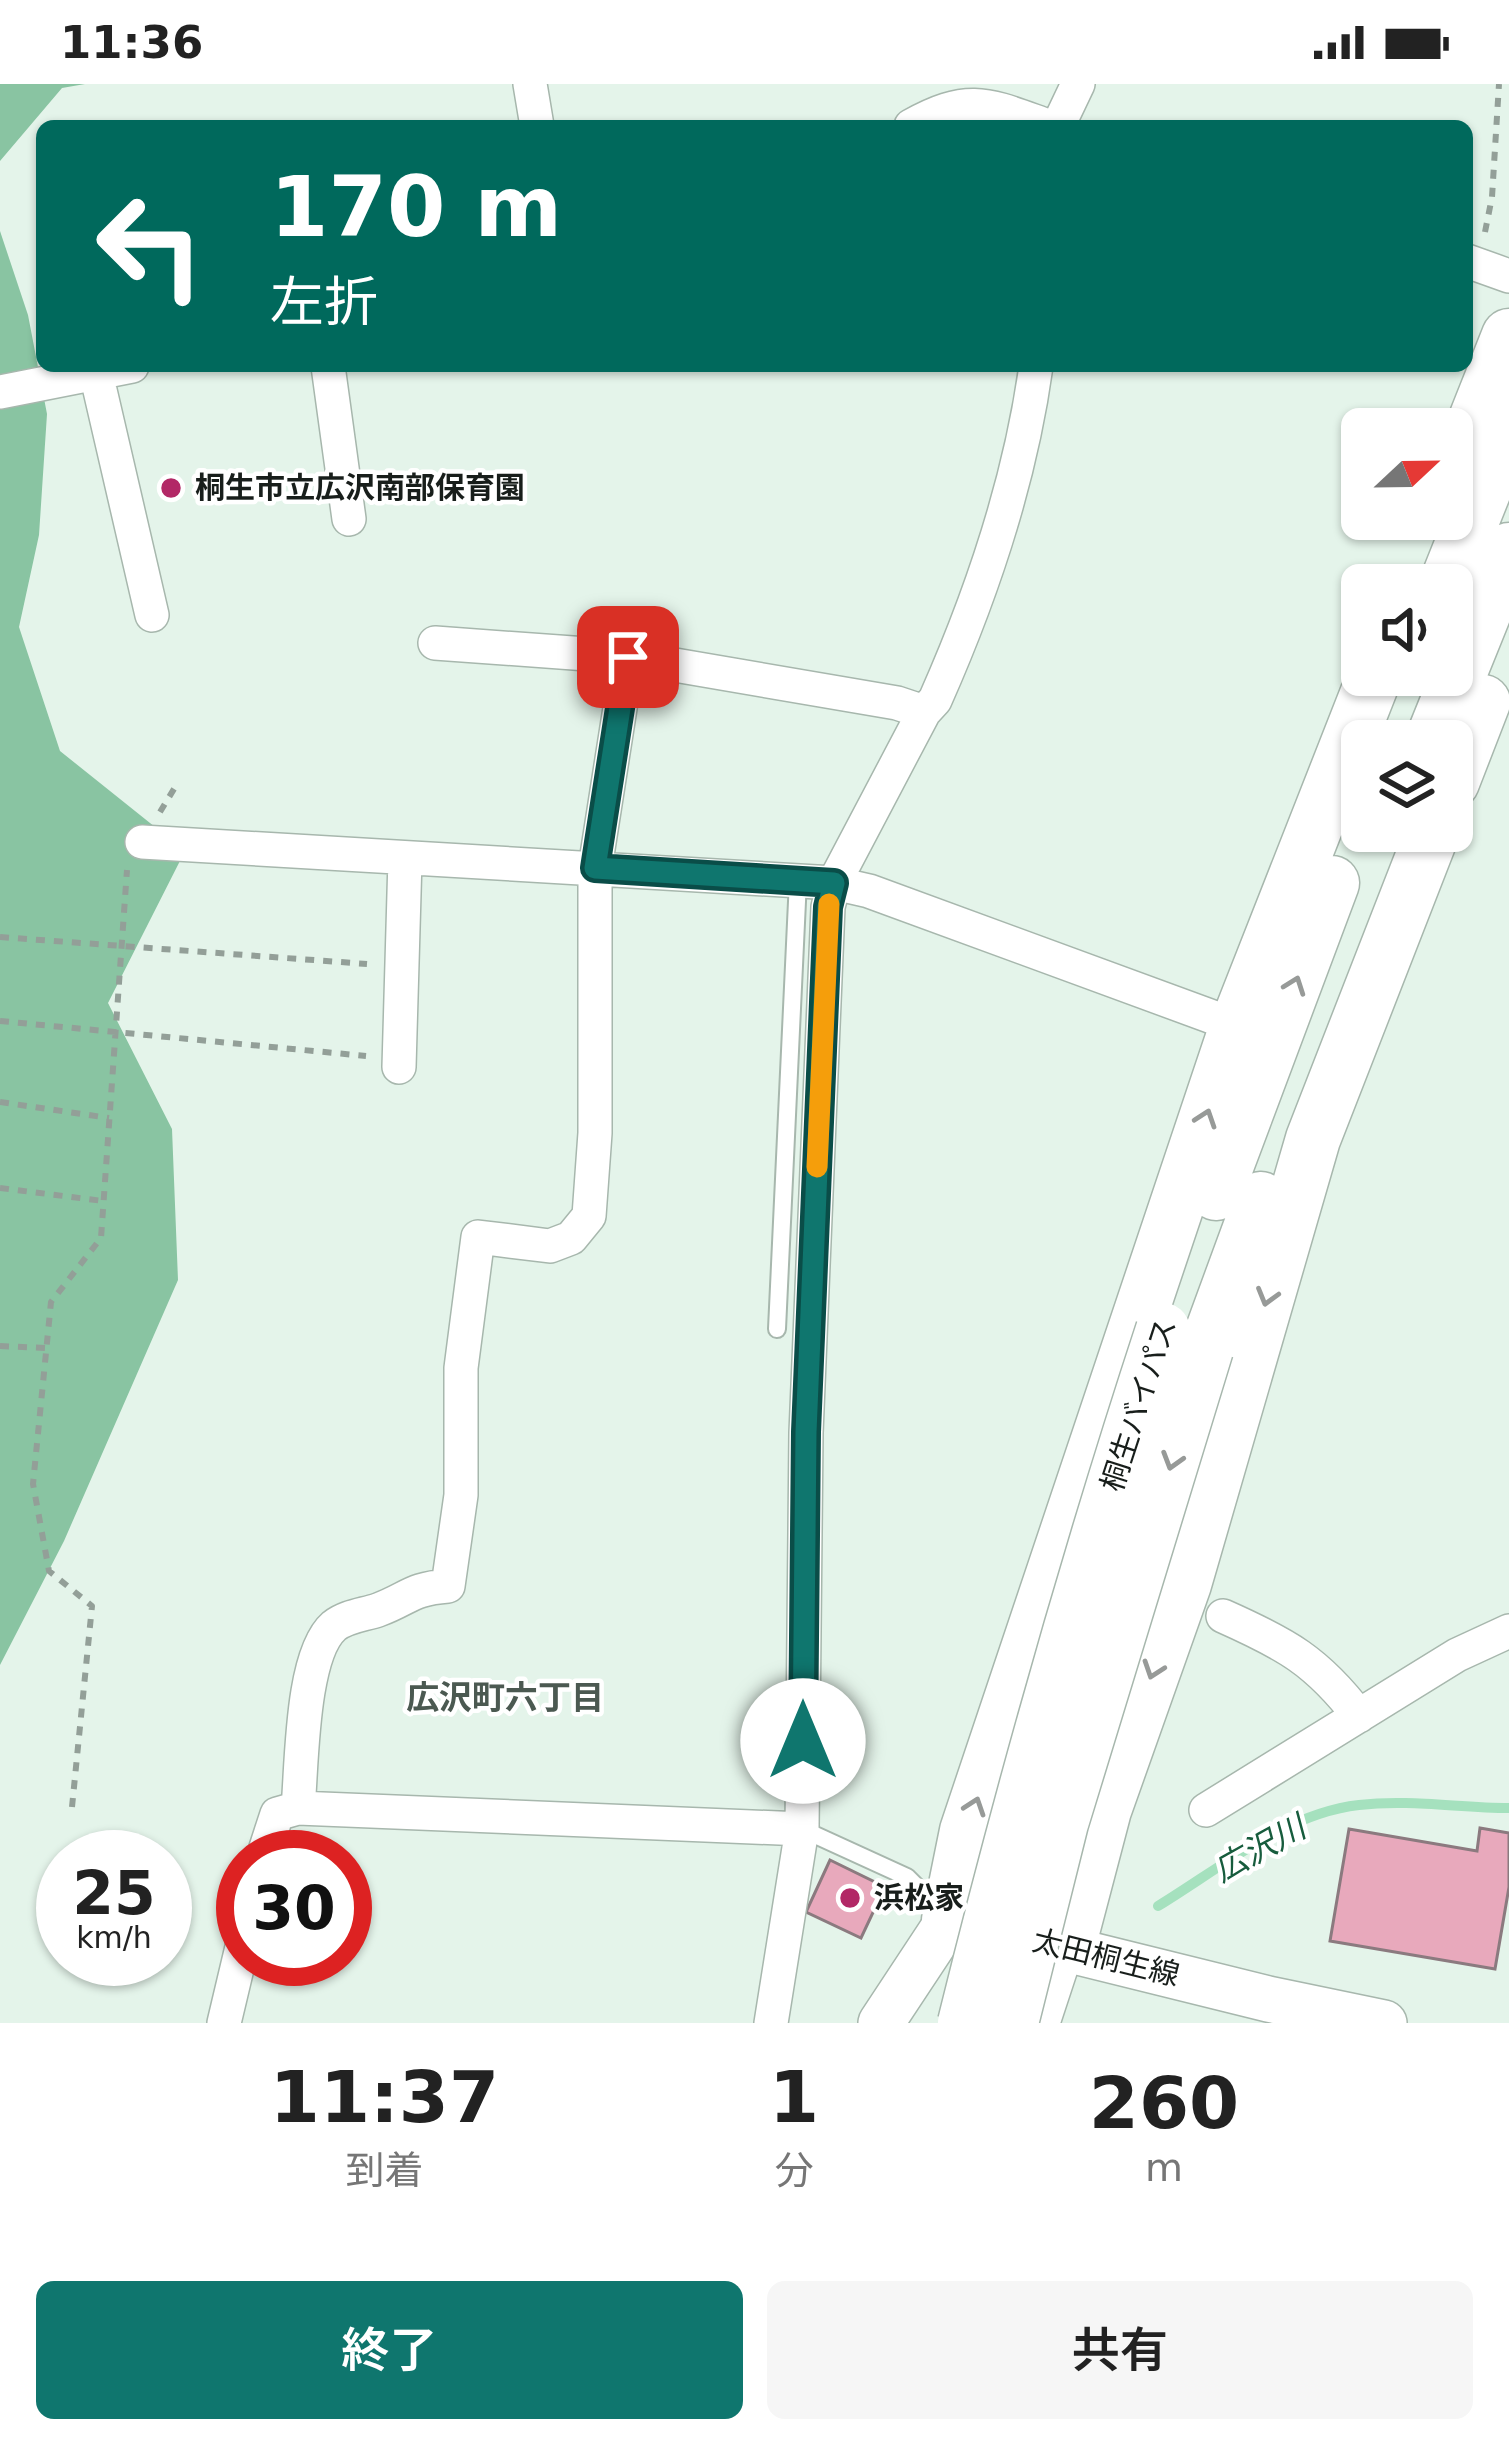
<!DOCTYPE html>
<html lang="ja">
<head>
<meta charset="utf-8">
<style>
	:root { --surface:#fff; --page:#f6f6f6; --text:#222; --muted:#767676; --accent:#0f766e }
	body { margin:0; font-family:"DejaVu Sans","Noto Sans JP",sans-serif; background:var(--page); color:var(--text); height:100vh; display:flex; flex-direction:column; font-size:45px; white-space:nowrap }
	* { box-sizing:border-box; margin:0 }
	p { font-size:39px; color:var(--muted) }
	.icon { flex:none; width:66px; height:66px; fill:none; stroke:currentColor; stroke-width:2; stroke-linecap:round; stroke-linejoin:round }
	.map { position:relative; height:1939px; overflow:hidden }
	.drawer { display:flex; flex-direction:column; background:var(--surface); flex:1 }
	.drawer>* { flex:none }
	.guide { position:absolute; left:36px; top:36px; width:1437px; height:252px; border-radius:18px; box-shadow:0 3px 9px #0004; background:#00695c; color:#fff; overflow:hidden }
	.needle { width:78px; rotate:68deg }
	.buttons { position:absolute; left:1341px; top:324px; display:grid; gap:24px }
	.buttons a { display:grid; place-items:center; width:132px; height:132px; border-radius:18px; background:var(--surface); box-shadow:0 3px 9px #0004; font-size:60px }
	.speed { position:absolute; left:36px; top:1746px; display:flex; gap:24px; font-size:60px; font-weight:700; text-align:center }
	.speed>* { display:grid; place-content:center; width:156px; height:156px; border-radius:50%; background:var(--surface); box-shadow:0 3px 9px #0004; line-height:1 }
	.speed small { font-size:30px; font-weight:400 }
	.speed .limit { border:18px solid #d22; background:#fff; color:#111 }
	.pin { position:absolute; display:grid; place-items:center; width:102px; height:102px; color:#fff; margin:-51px; border-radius:24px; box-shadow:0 6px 18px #0006 }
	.me { position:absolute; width:132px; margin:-66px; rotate:0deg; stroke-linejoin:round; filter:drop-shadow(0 0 9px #0008) }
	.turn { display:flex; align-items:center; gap:42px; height:252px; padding:0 36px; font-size:54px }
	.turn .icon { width:156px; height:156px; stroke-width:2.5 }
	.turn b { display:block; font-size:84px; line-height:102px }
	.eta { display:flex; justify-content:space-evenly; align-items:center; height:204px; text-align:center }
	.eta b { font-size:72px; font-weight:600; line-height:84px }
	.button { display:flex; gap:24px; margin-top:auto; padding:24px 36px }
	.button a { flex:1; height:138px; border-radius:18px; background:var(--accent); color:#fff; font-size:48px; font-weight:600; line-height:138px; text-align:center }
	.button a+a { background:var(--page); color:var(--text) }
	.status { display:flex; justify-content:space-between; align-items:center; height:84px; padding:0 60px; background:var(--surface); direction:ltr }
	.status svg { height:33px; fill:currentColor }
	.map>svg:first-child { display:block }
</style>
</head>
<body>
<div class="status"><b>11:36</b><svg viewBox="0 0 49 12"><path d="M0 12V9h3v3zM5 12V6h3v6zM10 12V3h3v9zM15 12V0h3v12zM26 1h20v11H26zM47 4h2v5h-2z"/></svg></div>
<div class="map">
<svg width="1509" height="1939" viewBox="0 0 1509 1939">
	<rect width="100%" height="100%" fill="#e4f4ea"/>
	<!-- forest -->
	<path fill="#89c4a2" d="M0,0H85L62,4L0,77Z
		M0,147L28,231L47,330L39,451L19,543L60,667L185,767L108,919L172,1045L178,1196L64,1457L0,1581Z"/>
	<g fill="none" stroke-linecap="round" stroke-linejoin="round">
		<!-- stream -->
		<path stroke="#a5e1be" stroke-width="10" d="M1158,1822C1219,1785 1286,1729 1359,1721C1409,1715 1459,1724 1509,1724"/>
	</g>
	<!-- building -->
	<path fill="#e8a9bc" stroke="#8b7a7f" stroke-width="3" d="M1480,1744L1509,1749V1803L1495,1885L1330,1857L1349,1745L1477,1767Z
		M830,1776L885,1803L861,1854L806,1828Z"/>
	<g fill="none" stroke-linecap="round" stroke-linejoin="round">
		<defs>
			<path id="service" d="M777,1245L798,796
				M802,1745L907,1793L941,1827"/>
			<path id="minor" d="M530,0L537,42
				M911,42C970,9 989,21 1048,42
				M1058,42L1078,0
				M1467,177L1509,192
				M328,282L349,435
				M96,289L152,531
				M0,308L132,282
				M435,559L628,573L897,619L924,628
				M142,758L834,799L869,807L1237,942
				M399,983L405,775
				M1223,1532C1286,1560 1317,1577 1359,1632
				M298,1724C302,1681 301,1571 334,1542C347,1532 363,1531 378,1526C410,1514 410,1505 448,1502L461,1411V1284L478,1153L550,1162L571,1154L589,1132L595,1049V784L628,573
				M1206,1726L1457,1571L1509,1547
				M263,1773L277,1730L298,1724L802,1745
				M224,1939L243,1859
				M771,1939L802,1745L806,1349L828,823L834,799L924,628L935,616C982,510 1020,398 1036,282
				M1043,1939L1068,1863"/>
			<path id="secondary" d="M881,1939L949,1836L1268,1915L1384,1939"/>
			<path id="trunk" d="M1457,383L1509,252
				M1446,501L1509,343
				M1432,657L1509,466
				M1452,698L1483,618
				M1216,1109L1332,799
				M1206,1265L1261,1115
				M949,1836L967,1747L1237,942L1375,591
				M1068,1863L1104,1726L1184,1500L1313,1055L1433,747"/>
		</defs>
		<!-- service casing -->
		<use href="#service" stroke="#a7b7ad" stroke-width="20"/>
		<!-- minor casing -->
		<use href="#minor" stroke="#a7b7ad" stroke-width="36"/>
		<!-- secondary casing -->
		<use href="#secondary" stroke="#a7b7ad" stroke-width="48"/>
		<!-- trunk casing -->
		<use href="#trunk" stroke="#a7b7ad" stroke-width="57"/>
		<!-- path -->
		<path stroke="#939f98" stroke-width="6" stroke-dasharray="9 9" stroke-linecap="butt" d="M1485,148L1492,113L1499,0
			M160,728L177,700
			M0,853L367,880
			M0,937L366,972
			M0,1018L109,1034
			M0,1104L103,1117
			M0,1262L47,1264
			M72,1723L92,1522L49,1487L33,1400L51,1218L101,1154L127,786"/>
		<!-- service -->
		<use href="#service" stroke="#fff" stroke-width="16"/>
		<!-- minor -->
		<use href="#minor" stroke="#fff" stroke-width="33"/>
		<!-- secondary -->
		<use href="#secondary" stroke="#fff" stroke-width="45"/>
		<!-- trunk -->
		<use href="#trunk" stroke="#fff" stroke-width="54"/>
		<defs>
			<path id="trunk-bridge" d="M965,1939C1023,1705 1088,1475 1163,1246
				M1011,1939L1061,1739L1206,1265"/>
		</defs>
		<!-- trunk-bridge casing -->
		<use href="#trunk-bridge" stroke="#a7b7ad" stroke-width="57" stroke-linecap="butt"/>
		<!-- trunk-bridge -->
		<use href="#trunk-bridge" stroke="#fff" stroke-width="54"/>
	</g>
	<!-- one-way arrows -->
	<defs><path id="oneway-chevron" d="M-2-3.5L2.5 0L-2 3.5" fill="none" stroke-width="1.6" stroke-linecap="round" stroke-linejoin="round" transform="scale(3)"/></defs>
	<g stroke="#979a98">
		<use href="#oneway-chevron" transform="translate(1295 901) rotate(-70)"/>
		<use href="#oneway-chevron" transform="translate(1206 1034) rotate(-71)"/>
		<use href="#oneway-chevron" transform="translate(1267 1213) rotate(106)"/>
		<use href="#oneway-chevron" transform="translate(1172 1377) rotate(107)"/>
		<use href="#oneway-chevron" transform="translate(1153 1586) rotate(109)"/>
		<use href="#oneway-chevron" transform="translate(975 1722) rotate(-71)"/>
	</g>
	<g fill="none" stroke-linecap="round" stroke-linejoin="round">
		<defs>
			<path id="route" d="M628,573L595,784L834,799L828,823L806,1348L803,1657"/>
		</defs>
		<!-- route casing -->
		<use href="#route" stroke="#0a4d48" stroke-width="30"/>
		<!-- route -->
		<use href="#route" stroke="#0f766e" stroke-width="21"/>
		<!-- slow -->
		<path stroke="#f59e0b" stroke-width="21" d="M817,1083L829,820"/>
	</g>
	<!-- markers -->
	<g fill="#b22866" stroke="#fff" stroke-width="4.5">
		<circle cx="171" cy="404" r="12"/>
		<circle cx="850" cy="1814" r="12"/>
	</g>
	<g text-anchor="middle" stroke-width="9" stroke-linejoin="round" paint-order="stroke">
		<!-- poi labels -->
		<g font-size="30" font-weight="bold" fill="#181e1b" stroke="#fff" text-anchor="start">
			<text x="195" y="414">桐生市立広沢南部保育園</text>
			<text x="874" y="1824">浜松家</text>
		</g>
		<!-- street labels -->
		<g font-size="30" fill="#181e1b" stroke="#fff">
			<text transform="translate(1139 1321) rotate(-72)" y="10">桐生バイパス</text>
			<text transform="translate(1106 1874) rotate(14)" y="10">太田桐生線</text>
		</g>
		<!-- neighbourhood labels -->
		<g font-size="33" font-weight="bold" fill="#4b5951" stroke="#fff">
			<text x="505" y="1625">広沢町六丁目</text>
		</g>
		<!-- water labels -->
		<g font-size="33" font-style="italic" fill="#175c3d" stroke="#fff">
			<text transform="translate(1259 1764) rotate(-29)" y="12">広沢川</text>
		</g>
	</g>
</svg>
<div class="buttons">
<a><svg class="needle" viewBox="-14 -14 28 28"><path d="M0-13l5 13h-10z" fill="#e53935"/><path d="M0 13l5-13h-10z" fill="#767676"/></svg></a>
<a><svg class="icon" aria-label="sound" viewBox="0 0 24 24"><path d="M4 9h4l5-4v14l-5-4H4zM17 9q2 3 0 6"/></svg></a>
<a><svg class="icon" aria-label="layers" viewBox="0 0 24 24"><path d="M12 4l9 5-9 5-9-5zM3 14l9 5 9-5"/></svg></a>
</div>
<div class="speed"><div>25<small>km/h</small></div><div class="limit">30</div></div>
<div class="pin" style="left:628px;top:573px;background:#d93025"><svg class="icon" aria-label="arrive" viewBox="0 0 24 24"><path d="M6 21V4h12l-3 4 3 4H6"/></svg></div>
<svg class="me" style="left:803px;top:1657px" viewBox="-20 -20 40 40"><circle r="19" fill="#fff"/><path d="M0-13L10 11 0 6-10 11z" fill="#0f766e"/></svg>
<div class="guide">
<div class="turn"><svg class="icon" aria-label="left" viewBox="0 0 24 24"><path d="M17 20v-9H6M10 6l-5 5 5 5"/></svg><div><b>170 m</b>左折</div></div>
</div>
</div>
<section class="drawer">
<div class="eta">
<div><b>11:37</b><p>到着</p></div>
<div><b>1</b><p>分</p></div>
<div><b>260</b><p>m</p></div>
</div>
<div class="button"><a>終了</a><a>共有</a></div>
</section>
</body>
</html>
